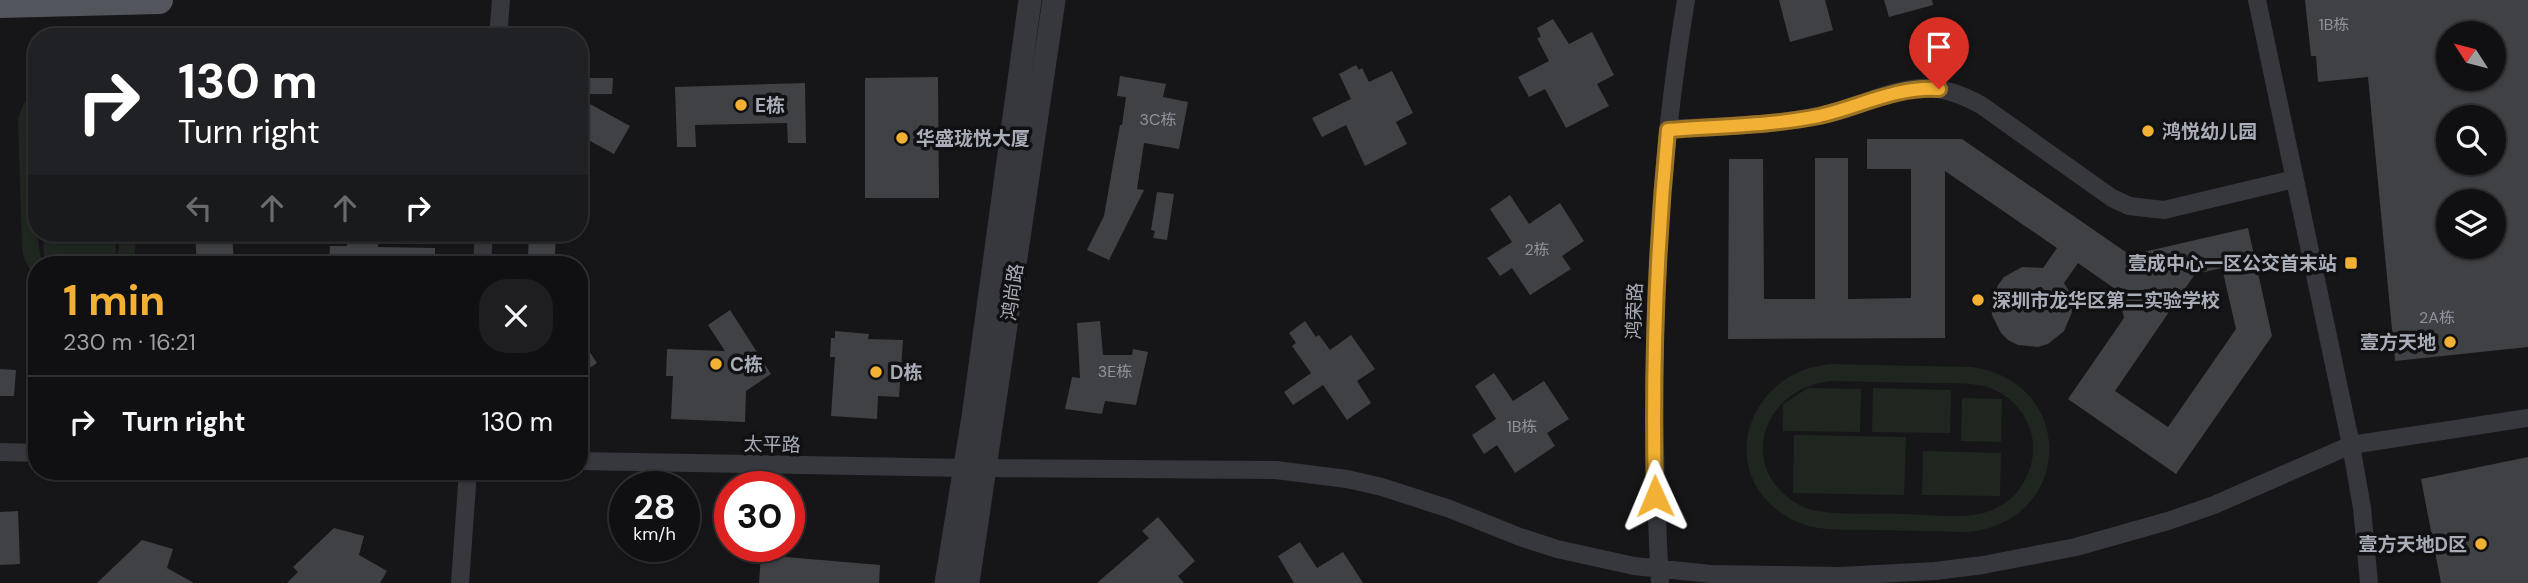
<!DOCTYPE html>
<html lang="en">
<head>
<meta charset="utf-8">
<style>
	:root { --surface:#101012; --page:#1e1e20; --text:#f1f3f6; --muted:#9c9d9f; --line:#303032; --accent:#f2b134 }
	body { margin:0; font-family:"DM Sans","Noto Sans SC",sans-serif; background:var(--page); color:var(--text); height:100vh; display:flex; flex-direction:column; font-size:26px; white-space:nowrap }
	* { box-sizing:border-box; margin:0 }
	p { font-size:23px; color:var(--muted) }
	.icon { flex:none; width:38px; height:38px; fill:none; stroke:currentColor; stroke-width:2; stroke-linecap:round; stroke-linejoin:round }
	.map { position:relative; flex:1; overflow:hidden }
	.side { position:absolute; left:28px; top:256px; width:560px; height:224px; display:flex; flex-direction:column; background:var(--surface); border-radius:28px; box-shadow:0 2px 5px #0004,0 0 0 2px var(--line) }
	.side>* { flex:none }
	.guide { position:absolute; left:28px; top:28px; width:560px; height:214px; border-radius:28px; box-shadow:0 2px 5px #0004,0 0 0 2px var(--line); background:#202124; color:#fff; overflow:hidden }
	.needle { width:46px; rotate:306deg }
	.fabs { position:absolute; left:2436px; top:21px; display:grid; gap:14px }
	.fabs a { display:grid; place-items:center; width:70px; height:70px; border-radius:50%; background:var(--surface); box-shadow:0 2px 5px #0004,0 0 0 2px var(--line); font-size:35px }
	.speed { position:absolute; left:609px; top:471px; display:flex; gap:14px; font-size:35px; font-weight:700; text-align:center }
	.speed>* { display:grid; place-content:center; width:91px; height:91px; border-radius:50%; background:var(--surface); box-shadow:0 2px 5px #0004,0 0 0 2px var(--line); line-height:1 }
	.speed small { font-size:18px; font-weight:400 }
	.speed .limit { border:10px solid #d22; background:#fff; color:#111 }
	.pin { position:absolute; display:grid; place-items:center; width:60px; height:60px; color:#fff; margin:-72px -30px; border-radius:50% 50% 50% 0; rotate:-45deg; box-shadow:0 0 7px #0007 }
	.pin .icon { rotate:45deg }
	.me { position:absolute; width:77px; margin:-38px; rotate:359deg; stroke-linejoin:round; filter:drop-shadow(0 0 5px #0008) }
	.turn { display:flex; align-items:center; gap:24px; height:147px; padding:0 35px; font-size:32px }
	.turn .icon { width:91px; height:91px; stroke-width:2.5 }
	.turn b { display:block; font-size:49px; line-height:60px }
	.lanes { display:flex; align-items:center; height:66px; padding:0 35px; background:#0003; justify-content:center; gap:35px; direction:ltr }
	.lanes .off { opacity:.35 }
	.round { display:grid; place-items:center; flex:none; width:74px; height:74px; border-radius:28px; background:var(--page) }
	.overview { display:flex; align-items:center; justify-content:space-between; height:119px; padding:0 35px }
	h1 { font-size:42px; font-weight:700; line-height:52px; color:var(--accent) }
	ul { padding:0; list-style:none }
	li { display:flex; align-items:center; gap:21px; height:91px; padding:0 35px; border-top:2px solid var(--line) }
	li div { flex:1 }
	li b { display:block; font-size:26px }
	li em { font-style:normal }
	.map>svg:first-child { display:block }
</style>
</head>
<body>
<div class="map">
<svg width="2528" height="583" viewBox="0 0 2528 583">
	<rect width="100%" height="100%" fill="#161618"/>
	<!-- green -->
	<path fill="#1e261f" fill-rule="evenodd" d="M37,88V115L33,133L37,233L40,254L44,264H37V281L24,259L22,246L18,119L23,105Z
		M43,233H115L116,254L44,257Z
		M119,233H136L135,254L131,264H112L119,250Z
		M1831,364L1971,367C2078,381 2074,523 1967,532C1936,531 1906,531 1875,530C1848,529 1816,533 1791,519C1713,477 1745,371 1831,364ZM1831,381C1863,382 1895,382 1927,383C1949,384 1975,381 1995,390C2012,398 2024,412 2030,429C2036,446 2033,465 2025,480C2016,498 1999,510 1979,514C1954,519 1925,514 1900,514C1872,513 1841,516 1814,510C1806,509 1797,504 1790,499C1737,460 1767,387 1831,381Z
		M1808,388L1861,389L1860,432L1783,431V404Z
		M1873,388L1951,390L1950,433L1872,432Z
		M1962,398L2002,399L2001,442L1961,441Z
		M1794,435L1906,437L1904,495L1793,493Z
		M1923,451L2001,453L2000,496L1922,495Z"/>
	<!-- building -->
	<path fill="#404145" fill-rule="evenodd" d="M1779,0H1825L1833,30L1790,42Z
		M1884,0H1932L1933,5L1889,17Z
		M2305,0H2528V347L2395,361L2368,77L2318,82L2316,56H2311ZM2448,33H2494V79H2448ZM2448,117H2494V163H2448ZM2448,201H2494V247H2448Z
		M1553,19L1569,44L1592,32L1614,75L1597,84L1609,106L1566,128L1545,89L1529,97L1518,77L1549,61L1537,38L1541,37L1537,28Z
		M1356,65L1359,70L1362,68L1369,82L1392,71L1413,113L1396,122L1407,144L1365,166L1346,125L1322,137L1312,118L1351,99L1339,74Z
		M1120,76L1166,84L1163,97L1188,102L1179,149L1144,143L1137,189L1144,190L1109,260L1087,250L1104,216L1120,125H1122L1126,97L1117,96Z
		M938,77L939,198H865V78Z
		M579,78H613L612,94H579Z
		M805,83L806,143H788L787,123L695,125L696,147H677L675,87Z
		M579,98L630,126L614,154L579,135Z
		M1867,139H1962L2130,255L2248,228L2272,336L2176,474L2068,399L2124,318L2118,291L2078,263L2064,283L2069,291L2072,312L2064,331L2048,344L2038,347L2018,345L2008,340L2001,333L1992,315L1991,305L1998,285L2004,277L2022,267L2043,268L2057,248L1945,171V338L1728,339L1729,159H1763L1764,299H1815V158H1848V299L1911,298V169H1867ZM2222,268L2236,329L2168,427L2115,391L2195,274Z
		M1157,192L1174,194L1167,240L1153,238L1155,231L1151,230Z
		M1510,195L1529,224L1560,203L1584,241L1562,256L1571,269L1530,295L1512,268L1500,276L1487,258L1512,242L1490,209Z
		M195,233H232L234,264H197Z
		M347,233H379L378,247L435,248V264H329L330,246H347Z
		M529,233H556L555,256L528,255Z
		M730,310L771,374L746,391L745,422L671,419L673,376H666L667,349L725,351L708,325Z
		M1100,321L1103,355H1132L1133,349L1148,352L1136,405L1105,401L1102,414L1065,409L1072,377L1080,378L1077,323Z
		M1305,321L1316,337L1319,335L1330,350L1351,335L1375,369L1357,381L1371,403L1347,420L1323,385L1293,405L1284,392L1311,373L1292,346L1296,343L1289,333Z
		M835,331L869,334L868,339L903,340L899,397L878,396L877,419L831,416L835,357H830L831,338H835Z
		M579,336L597,363L579,375Z
		M0,369L16,370L14,396H0Z
		M1494,373L1513,401L1544,381L1569,419L1547,433L1555,446L1515,473L1497,445L1484,454L1472,435L1496,419L1475,386Z
		M2528,457V583H2441L2421,479Z
		M18,511L20,564L0,565V512Z
		M1158,517L1195,561L1178,576L1184,583H1097L1149,538L1142,531Z
		M334,528L364,536L359,555L387,571L380,583H287L298,572L293,567Z
		M142,540L173,549L167,568L194,583H97Z
		M1300,542L1317,568L1343,552L1363,583H1294L1278,556Z
		M761,555L880,565L879,583H759Z"/>
	<g fill="none" stroke-linecap="round" stroke-linejoin="round">
		<!-- minor -->
		<path stroke="#37383d" stroke-width="18" d="M2257,0L2351,445L2362,508L2369,583
			M498,37L501,0
			M1668,129C1723,126 1779,126 1832,113C1863,105 1893,88 1925,88C1945,88 1963,95 1981,105L2112,198L2129,206L2164,210L2294,179
			M482,264L484,233
			M0,452L37,453
			M579,461L965,468L1276,470L1347,479L1382,487L1450,509L1520,537L1557,549L1634,566L1711,574L1840,576L1935,571L1983,565L2076,547L2168,521L2214,505L2351,445L2528,418
			M460,583L468,471
			M1660,583C1649,384 1653,197 1686,0"/>
		<!-- tertiary -->
		<path stroke="#37383d" stroke-width="23" d="M946,583L973,417L1030,0
			M968,583L1054,0"/>
		<!-- primary -->
		<path stroke="#53555c" stroke-width="28" d="M0,4L159,0"/>
	</g>
	<g fill="none" stroke-linecap="round" stroke-linejoin="round">
		<defs>
			<path id="route" d="M1655,496C1652,373 1656,252 1668,130C1718,126 1769,126 1819,116C1859,107 1897,86 1939,89"/>
		</defs>
		<!-- route casing -->
		<use href="#route" stroke="#9d7322" stroke-width="18"/>
		<!-- route -->
		<use href="#route" stroke="#f2b134" stroke-width="12"/>
	</g>
	<!-- markers -->
	<g fill="#f2b134" stroke="#111113" stroke-width="2.5">
		<circle cx="741" cy="105" r="7"/>
		<circle cx="2148" cy="131" r="7"/>
		<circle cx="902" cy="138" r="7"/>
		<rect x="2344" y="256" width="14" height="14" rx="3.5"/>
		<circle cx="1978" cy="300" r="7"/>
		<circle cx="2450" cy="342" r="7"/>
		<circle cx="716" cy="364" r="7"/>
		<circle cx="876" cy="372" r="7"/>
		<circle cx="2481" cy="544" r="7"/>
	</g>
	<g text-anchor="middle" stroke-width="7" stroke-linejoin="round" paint-order="stroke">
		<!-- number labels -->
		<g font-size="16" fill="#8e929b">
			<text x="2334" y="30">1B栋</text>
			<text x="1158" y="125">3C栋</text>
			<text x="1537" y="255">2栋</text>
			<text x="2437" y="323">2A栋</text>
			<text x="1115" y="377">3E栋</text>
			<text x="1522" y="432">1B栋</text>
		</g>
		<!-- poi labels -->
		<g font-size="19" font-weight="bold" fill="#a8adb8" stroke="#111113" text-anchor="start">
			<text x="755" y="112">E栋</text>
			<text x="2162" y="138">鸿悦幼儿园</text>
			<text x="916" y="145">华盛珑悦大厦</text>
			<text x="2337" y="270" text-anchor="end">壹成中心一区公交首末站</text>
			<text x="1992" y="307">深圳市龙华区第二实验学校</text>
			<text x="2436" y="349" text-anchor="end">壹方天地</text>
			<text x="730" y="371">C栋</text>
			<text x="890" y="379">D栋</text>
			<text x="2467" y="551" text-anchor="end">壹方天地D区</text>
		</g>
		<!-- street labels -->
		<g font-size="19" fill="#a8adb8" stroke="#111113">
			<text transform="translate(1012 292) rotate(-82)" y="7">鸿尚路</text>
			<text transform="translate(1634 311) rotate(-88)" y="7">鸿荣路</text>
			<text transform="translate(772 444) rotate(1)" y="7">太平路</text>
		</g>
	</g>
</svg>
<div class="fabs">
<a><svg class="needle" viewBox="-14 -14 28 28"><path d="M0-13l5 13h-10z" fill="#e53935"/><path d="M0 13l5-13h-10z" fill="#9c9d9f"/></svg></a>
<a><svg class="icon" aria-label="search" viewBox="0 0 24 24"><circle cx="10" cy="10" r="6"/><path d="M15 15l6 6"/></svg></a>
<a><svg class="icon" aria-label="layers" viewBox="0 0 24 24"><path d="M12 4l9 5-9 5-9-5zM3 14l9 5 9-5"/></svg></a>
</div>
<div class="speed"><div>28<small>km/h</small></div><div class="limit">30</div></div>
<div class="pin" style="left:1939px;top:89px;background:#d93025"><svg class="icon" aria-label="arrive" viewBox="0 0 24 24"><path d="M6 21V4h12l-3 4 3 4H6"/></svg></div>
<svg class="me" style="left:1655px;top:496px" viewBox="-20 -20 40 40"><path d="M0-17L14 15 0 8-14 15z" fill="#f2b134" stroke="#fff" stroke-width="4"/></svg>
<div class="guide">
<div class="turn"><svg class="icon" aria-label="right" viewBox="0 0 24 24"><path d="M7 20v-9h11M14 6l5 5-5 5"/></svg><div><b>130 m</b>Turn right</div></div>
<div class="lanes"><svg class="icon off" aria-label="left" viewBox="0 0 24 24"><path d="M17 20v-9H6M10 6l-5 5 5 5"/></svg><svg class="icon off" aria-label="ahead" viewBox="0 0 24 24"><path d="M12 20V5M6 11l6-6 6 6"/></svg><svg class="icon off" aria-label="ahead" viewBox="0 0 24 24"><path d="M12 20V5M6 11l6-6 6 6"/></svg><svg class="icon" aria-label="right" viewBox="0 0 24 24"><path d="M7 20v-9h11M14 6l5 5-5 5"/></svg></div>
</div>
<section class="side">
<div class="overview"><div><h1>1 min</h1><p>230 m · 16:21</p></div><a class="round"><svg class="icon" aria-label="close" viewBox="0 0 24 24"><path d="M6 6l12 12M18 6L6 18"/></svg></a></div>
<ul>
<li><svg class="icon" aria-label="right" viewBox="0 0 24 24"><path d="M7 20v-9h11M14 6l5 5-5 5"/></svg><div><b>Turn right</b></div><em>130 m</em></li>
</ul>
</section>
</div>
</body>
</html>
